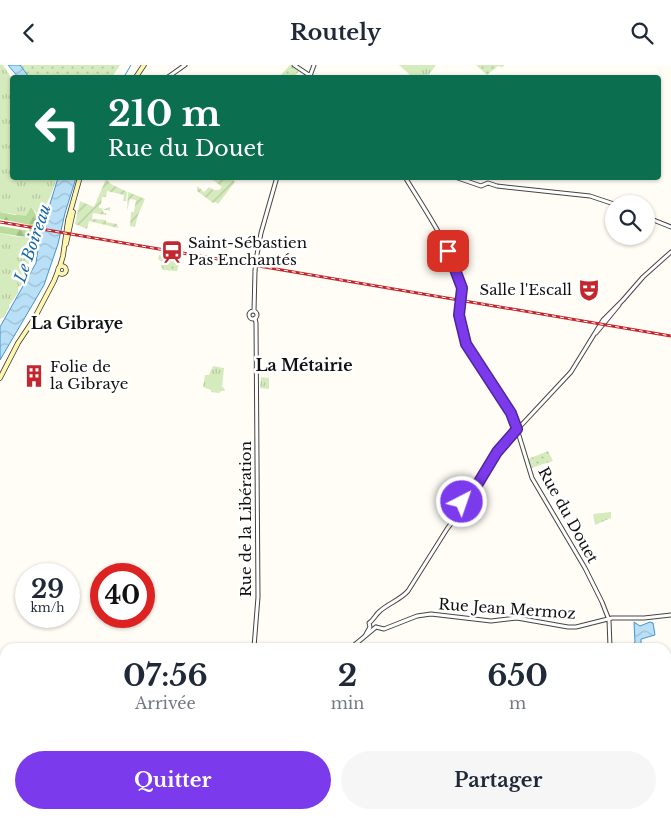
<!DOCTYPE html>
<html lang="fr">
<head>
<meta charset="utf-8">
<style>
	:root { --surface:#fff; --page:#f6f6f7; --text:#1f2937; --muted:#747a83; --accent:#7c3aed }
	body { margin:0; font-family:"Libre Baskerville",serif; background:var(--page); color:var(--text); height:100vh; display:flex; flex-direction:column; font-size:19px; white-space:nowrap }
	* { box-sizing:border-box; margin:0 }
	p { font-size:16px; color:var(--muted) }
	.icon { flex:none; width:28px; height:28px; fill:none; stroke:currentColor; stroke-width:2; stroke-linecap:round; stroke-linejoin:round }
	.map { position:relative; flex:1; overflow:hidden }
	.side { position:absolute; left:0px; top:578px; width:671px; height:176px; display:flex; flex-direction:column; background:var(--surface); border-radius:15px 15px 0 0; box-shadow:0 1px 4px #0004 }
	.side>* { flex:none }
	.guide { position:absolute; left:10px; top:10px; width:651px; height:105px; border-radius:5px; box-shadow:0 1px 4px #0004; background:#0b6e4f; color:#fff; overflow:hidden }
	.tools { position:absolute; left:605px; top:130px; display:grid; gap:10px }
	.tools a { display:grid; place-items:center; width:50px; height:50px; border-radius:50%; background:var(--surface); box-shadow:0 1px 4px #0004; font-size:25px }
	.speed { position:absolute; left:15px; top:498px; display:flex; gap:10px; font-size:25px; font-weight:700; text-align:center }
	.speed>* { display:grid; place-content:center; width:65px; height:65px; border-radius:50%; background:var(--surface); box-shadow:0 1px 4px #0004; line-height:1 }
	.speed small { font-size:12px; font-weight:400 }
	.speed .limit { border:8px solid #d22; background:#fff; color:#111 }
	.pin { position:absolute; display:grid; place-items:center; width:42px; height:42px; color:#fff; margin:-21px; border-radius:10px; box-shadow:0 2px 8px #0006 }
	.me { position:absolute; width:55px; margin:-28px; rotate:41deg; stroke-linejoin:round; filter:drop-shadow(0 0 4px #0008) }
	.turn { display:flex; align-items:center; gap:18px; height:105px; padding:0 15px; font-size:22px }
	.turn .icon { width:65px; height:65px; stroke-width:2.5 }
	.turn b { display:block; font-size:35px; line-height:42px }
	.eta { display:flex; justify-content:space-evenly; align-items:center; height:85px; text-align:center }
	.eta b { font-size:30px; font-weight:700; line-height:35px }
	.button { display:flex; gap:10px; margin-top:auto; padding:10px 15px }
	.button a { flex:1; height:58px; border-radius:30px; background:var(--accent); color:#fff; font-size:20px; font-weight:700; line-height:58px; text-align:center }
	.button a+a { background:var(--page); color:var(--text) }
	header { display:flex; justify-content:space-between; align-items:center; height:65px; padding:0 15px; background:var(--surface); font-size:22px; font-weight:700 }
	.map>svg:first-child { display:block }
</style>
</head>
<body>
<header><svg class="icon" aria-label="back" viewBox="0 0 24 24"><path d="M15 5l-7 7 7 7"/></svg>Routely<svg class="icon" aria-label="search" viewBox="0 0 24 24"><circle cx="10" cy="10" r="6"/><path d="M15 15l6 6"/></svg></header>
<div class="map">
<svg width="671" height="753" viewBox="0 0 671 753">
	<defs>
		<pattern id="grass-dots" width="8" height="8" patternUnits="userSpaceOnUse" patternTransform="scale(1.25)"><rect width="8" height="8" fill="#d5ebbd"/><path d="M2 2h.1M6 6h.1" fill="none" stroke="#b6c8a1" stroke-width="1.8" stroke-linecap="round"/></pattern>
		<pattern id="forest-firs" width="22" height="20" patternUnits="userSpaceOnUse" patternTransform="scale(1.25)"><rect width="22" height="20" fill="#b9dc9c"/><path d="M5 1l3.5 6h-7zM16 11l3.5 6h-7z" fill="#9ebc85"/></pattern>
		<pattern id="park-tufts" width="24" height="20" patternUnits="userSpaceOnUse" patternTransform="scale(1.25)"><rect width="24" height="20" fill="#d5ebbd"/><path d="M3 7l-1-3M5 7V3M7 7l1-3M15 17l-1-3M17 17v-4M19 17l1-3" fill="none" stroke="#b6c8a1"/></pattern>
		<pattern id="garden-furrows" width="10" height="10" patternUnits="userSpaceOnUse" patternTransform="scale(1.25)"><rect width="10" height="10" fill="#d5ebbd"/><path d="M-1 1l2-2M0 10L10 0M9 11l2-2" fill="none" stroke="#b6c8a1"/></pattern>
		<pattern id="water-waves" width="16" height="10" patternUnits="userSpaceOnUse" patternTransform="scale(1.25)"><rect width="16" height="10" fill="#b9e0f7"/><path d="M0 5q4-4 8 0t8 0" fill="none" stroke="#9ebfd3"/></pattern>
	</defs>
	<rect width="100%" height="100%" fill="#fffdf5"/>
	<!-- grass -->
	<path fill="url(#grass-dots)" d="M20,0H120L112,12H29Z
		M290,0L299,6L294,12H281L280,11Z
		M476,0H504L503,2L498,1L487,10Z
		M159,190L180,194L177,206L163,205L160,199L162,197L158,194Z
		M548,386L553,396L531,403L528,394Z"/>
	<!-- forest -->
	<path fill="url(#forest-firs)" d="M31,142C39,151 37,158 33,169L25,172L0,168V161L29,166L30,160L0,154V147L15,150Z"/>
	<!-- park -->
	<path fill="url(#park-tufts)" d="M0,0H3L12,14V112L57,113L51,130L37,158L36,147L31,142L26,151L0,147Z
		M399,0H436L427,12H410L409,9Z
		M0,168C11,170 23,175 33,169L37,170V190C32,196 25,201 27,210L22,219L18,223V228L9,240V243L4,252L0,254Z
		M213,301L224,303L222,322L224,323L225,326H221L219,328L211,327V325L203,322L205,310H209Z
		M261,312L269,313V324L260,323Z
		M611,447V453L595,460L593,449Z"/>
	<!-- garden -->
	<path fill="url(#garden-furrows)" d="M213,113H232L235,117L218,139L215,137L213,138L197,126V121L204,127L209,122L214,125H219L222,122L213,115Z
		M106,114L111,119L127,127L126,136H123L124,130L107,126L106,132H102L101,140H99V143L105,144L110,142V146L102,144L104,148H107L106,150L93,148L92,154L106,155V157L117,159L118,163L89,156L87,164L75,159L80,136L94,142Z
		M128,127L145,134L138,150L135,162L130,161L131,147H134L136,135L130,134L127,146Z"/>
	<!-- water -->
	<path fill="url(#water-waves)" stroke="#3f96cf" d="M8,0H20L29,12H18Z
		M58,113H76L65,148L58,179L44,220L0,295V262L36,198L40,171Z
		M634,557L640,561L650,557L653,558L655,570L641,574V582H631L635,577Z"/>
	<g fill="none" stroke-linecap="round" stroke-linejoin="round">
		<!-- stream -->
		<path stroke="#3f96cf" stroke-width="1" d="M124,12L131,0"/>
		<defs>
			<path id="tertiary" d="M294,0L312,12
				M310,11L314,0
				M168,12L185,0
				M405,112C424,144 460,194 462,230
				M455,112L481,121L488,118L497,121L590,131L614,139
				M646,152L671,162
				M256,195L261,168L277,112
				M623,235L643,212L671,187
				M460,241V258L466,279L511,348L517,364L532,413L585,503L602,537L609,555L610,582
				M254,246L255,206
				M249 250a4 4 0 1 1 8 0a4 4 0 1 1-8 0Z
				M596,268L619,240
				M468,435L500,383L571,307L603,255L624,234
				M464,441L463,436L468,435
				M376,562L384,564L417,551L431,549L491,556L517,553L568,562H576L612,553H644L671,550
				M365,571L370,562L369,558C374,555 375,550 380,546C389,538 400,535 408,526L447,464L464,441L469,440L468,435
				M254,582L258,532L256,258L255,253
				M352,582L376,562
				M465,749L468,753
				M170,753L173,749
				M562,753L564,749"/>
			<path id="secondary" d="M136,12L144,0
				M66,179L73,147
				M58 205a4 4 0 1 1 8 0a4 4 0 1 1-8 0Z
				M60,201L63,191L68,155L80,112
				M0,313L18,278L34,254L54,216L58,206"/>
		</defs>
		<!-- tertiary casing -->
		<use href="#tertiary" stroke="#444" stroke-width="5"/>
		<!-- secondary casing -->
		<use href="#secondary" stroke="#333" stroke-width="5.5"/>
		<!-- tertiary -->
		<use href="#tertiary" stroke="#fff" stroke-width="3"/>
		<!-- secondary -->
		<use href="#secondary" stroke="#fff6b0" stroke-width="4"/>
		<defs>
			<path id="rail" d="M0,157L671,271"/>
		</defs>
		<!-- rail casing -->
		<use href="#rail" stroke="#c4262e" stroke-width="3"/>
		<!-- rail -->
		<use href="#rail" stroke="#fff" stroke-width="1" stroke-dasharray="4" stroke-linecap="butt"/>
		<defs>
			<path id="tertiary-bridge" d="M255,206L256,195
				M460,241L462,230"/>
		</defs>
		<!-- tertiary-bridge casing -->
		<use href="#tertiary-bridge" stroke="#444" stroke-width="5" stroke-linecap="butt"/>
		<!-- tertiary-bridge -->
		<use href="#tertiary-bridge" stroke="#fff" stroke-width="3"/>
	</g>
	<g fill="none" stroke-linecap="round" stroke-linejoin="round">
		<defs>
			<path id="route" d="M448,186L462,223L459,250L466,279L511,348L517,364L497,387L468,435H464L462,437"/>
		</defs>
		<!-- route casing -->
		<use href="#route" stroke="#51269a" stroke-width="12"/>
		<!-- route -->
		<use href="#route" stroke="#7c3aed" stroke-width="9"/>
	</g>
	<!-- icons -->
	<defs>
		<symbol id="station-bare" viewBox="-9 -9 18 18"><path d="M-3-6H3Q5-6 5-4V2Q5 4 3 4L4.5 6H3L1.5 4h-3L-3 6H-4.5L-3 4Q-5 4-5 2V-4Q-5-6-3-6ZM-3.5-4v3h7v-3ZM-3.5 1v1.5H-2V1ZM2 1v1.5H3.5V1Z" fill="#c4262e" stroke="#fff" stroke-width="2.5" paint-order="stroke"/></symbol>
		<symbol id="theatre-bare" viewBox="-9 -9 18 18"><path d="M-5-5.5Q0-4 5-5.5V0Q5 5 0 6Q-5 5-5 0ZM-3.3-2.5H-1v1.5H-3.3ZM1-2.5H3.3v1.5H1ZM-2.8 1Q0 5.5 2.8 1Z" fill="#c4262e" stroke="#fff" stroke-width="2.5" paint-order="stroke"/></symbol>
		<symbol id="building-bare" viewBox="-9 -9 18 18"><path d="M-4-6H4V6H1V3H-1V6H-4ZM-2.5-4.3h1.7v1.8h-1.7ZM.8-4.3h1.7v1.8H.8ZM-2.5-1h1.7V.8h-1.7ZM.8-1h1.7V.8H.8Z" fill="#c4262e" stroke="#fff" stroke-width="2.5" paint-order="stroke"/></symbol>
	</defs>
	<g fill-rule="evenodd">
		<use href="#station-bare" x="156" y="171" width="32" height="32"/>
		<use href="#theatre-bare" x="573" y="209" width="32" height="32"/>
		<use href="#building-bare" x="18" y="295" width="32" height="32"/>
	</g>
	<g text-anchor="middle" stroke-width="5" stroke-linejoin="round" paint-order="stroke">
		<!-- poi labels -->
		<g font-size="15" fill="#111" stroke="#fff" text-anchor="start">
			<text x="188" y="183">Saint-Sébastien<tspan x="188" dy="17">Pas Enchantés</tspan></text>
			<text x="572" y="230" text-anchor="end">Salle l'Escall</text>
			<text x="50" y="307">Folie de<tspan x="50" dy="17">la Gibraye</tspan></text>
		</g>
		<!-- street labels -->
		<g font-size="15" fill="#111" stroke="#fff">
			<text transform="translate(568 450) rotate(61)" y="5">Rue du Douet</text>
			<text transform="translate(246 454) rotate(-90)" y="5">Rue de la Libération</text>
			<text transform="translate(507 544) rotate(4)" y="5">Rue Jean Mermoz</text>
		</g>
		<!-- water labels -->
		<g font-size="16" font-style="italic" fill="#1768a6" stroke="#fff">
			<text transform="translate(32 178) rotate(-71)" y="6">Le Boireau</text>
		</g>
		<!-- neighbourhood labels -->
		<g font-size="16" font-weight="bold" fill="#111" stroke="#fff">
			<text x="77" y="264">La Gibraye</text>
			<text x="304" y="306">La Métairie</text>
		</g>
	</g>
</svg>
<div class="tools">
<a><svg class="icon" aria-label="search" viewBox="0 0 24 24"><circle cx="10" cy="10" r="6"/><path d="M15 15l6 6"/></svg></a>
</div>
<div class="speed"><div>29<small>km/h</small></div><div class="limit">40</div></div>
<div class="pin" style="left:448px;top:186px;background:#d93025"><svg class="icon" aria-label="arrive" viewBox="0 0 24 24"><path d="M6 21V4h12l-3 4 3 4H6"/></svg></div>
<svg class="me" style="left:462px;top:437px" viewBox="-20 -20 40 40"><circle r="17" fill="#7c3aed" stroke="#fff" stroke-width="3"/><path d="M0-11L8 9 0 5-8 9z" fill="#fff"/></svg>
<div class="guide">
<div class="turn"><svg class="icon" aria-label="left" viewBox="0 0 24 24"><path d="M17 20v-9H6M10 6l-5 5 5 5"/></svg><div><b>210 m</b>Rue du Douet</div></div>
</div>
<section class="side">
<div class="eta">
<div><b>07:56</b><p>Arrivée</p></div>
<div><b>2</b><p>min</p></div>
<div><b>650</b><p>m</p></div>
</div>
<div class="button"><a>Quitter</a><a>Partager</a></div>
</section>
</div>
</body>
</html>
